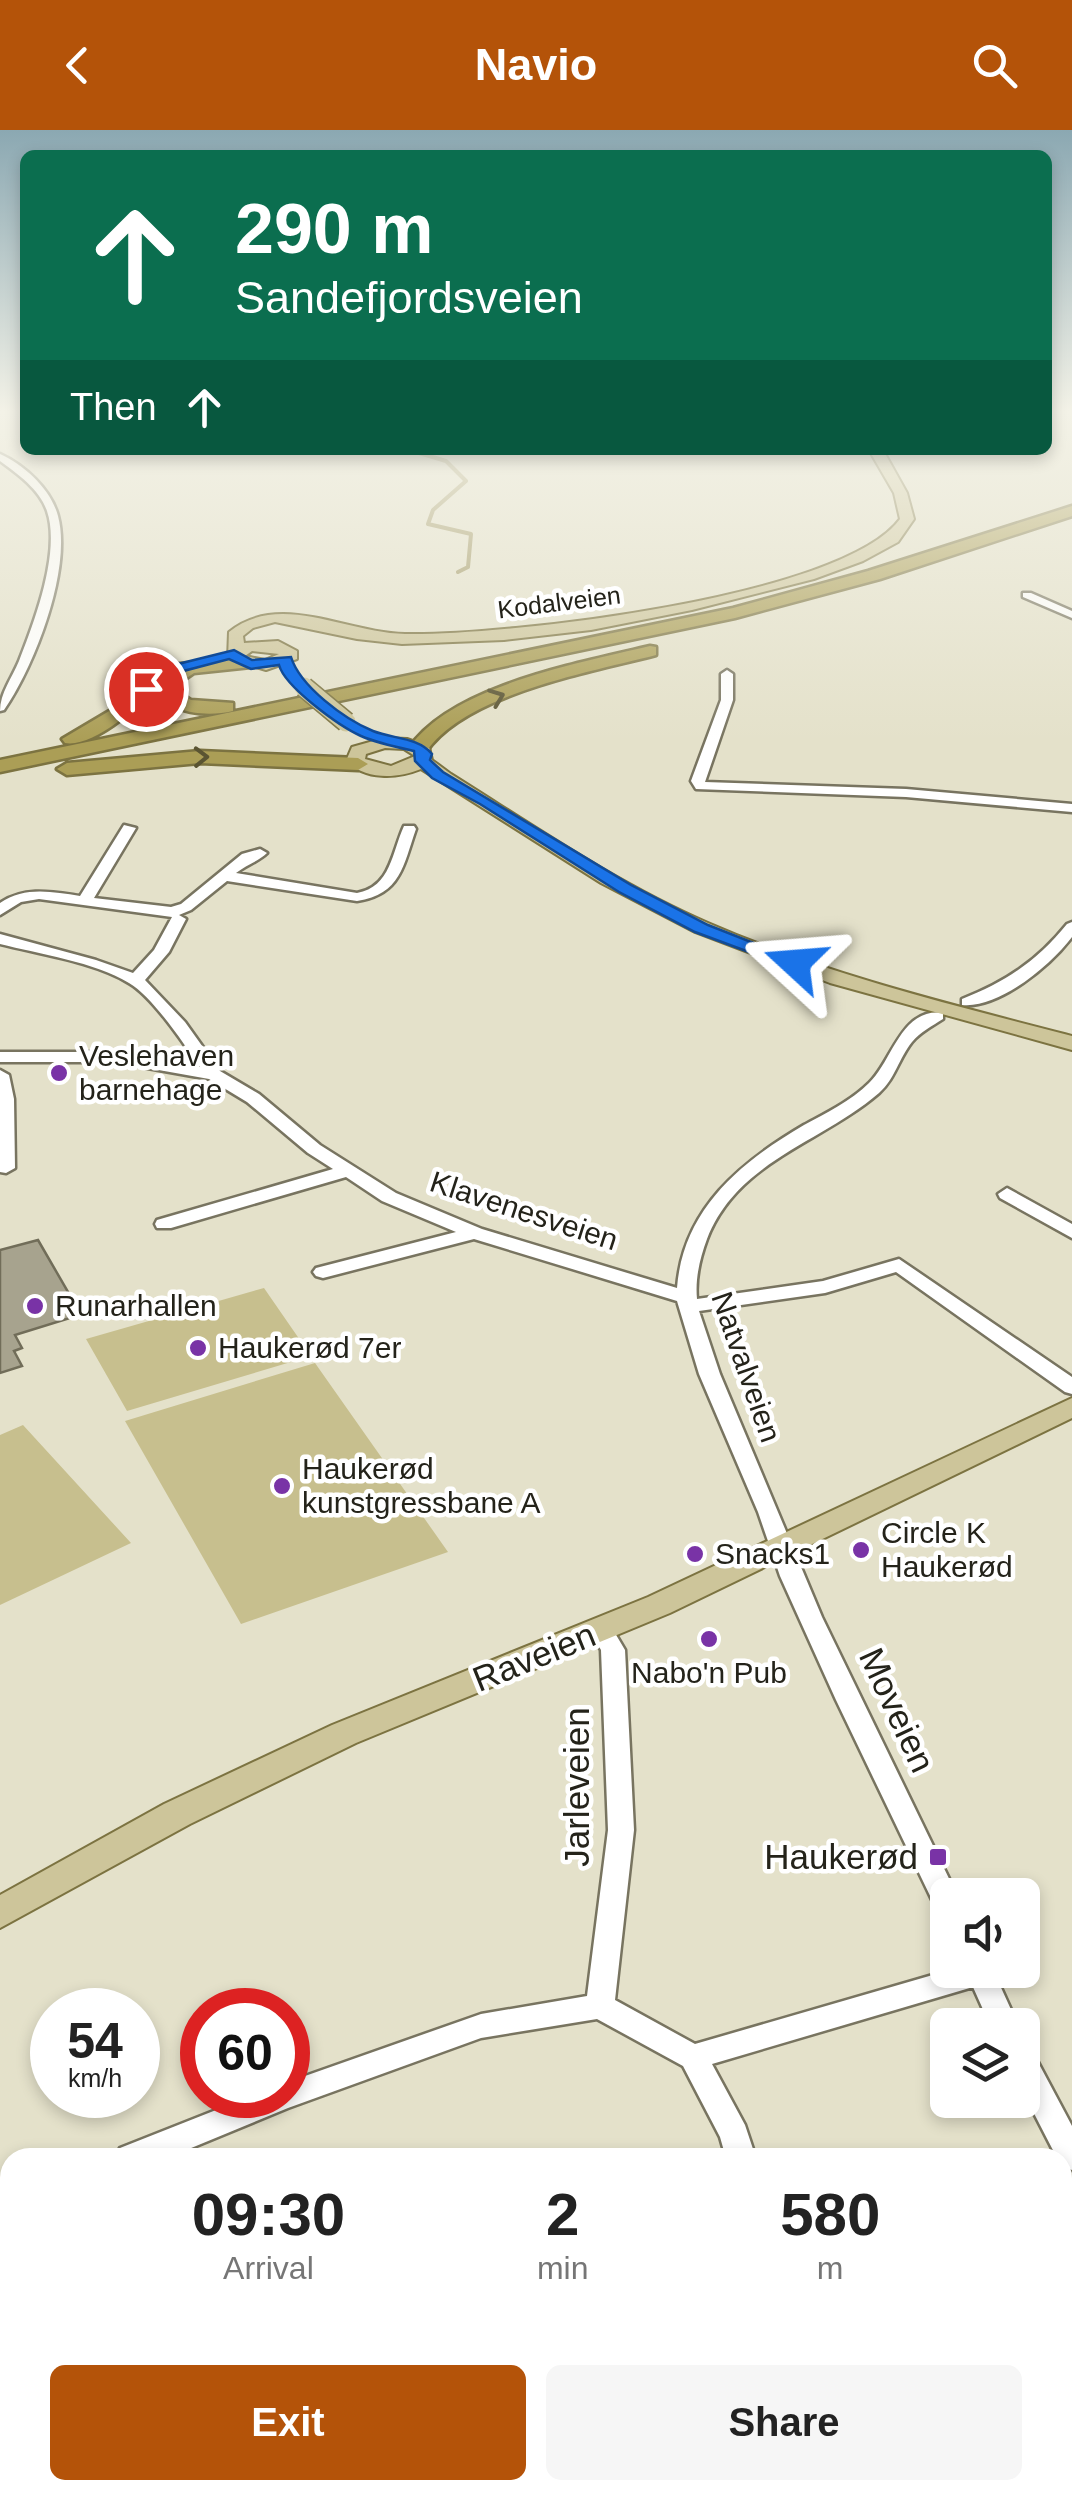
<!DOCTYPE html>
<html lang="en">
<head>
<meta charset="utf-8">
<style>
	:root { --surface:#fff; --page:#f6f6f6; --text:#222; --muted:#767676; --accent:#b45309 }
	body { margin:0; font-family:Helvetica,sans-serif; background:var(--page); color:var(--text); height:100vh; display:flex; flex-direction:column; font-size:38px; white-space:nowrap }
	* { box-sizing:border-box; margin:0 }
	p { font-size:32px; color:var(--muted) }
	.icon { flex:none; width:55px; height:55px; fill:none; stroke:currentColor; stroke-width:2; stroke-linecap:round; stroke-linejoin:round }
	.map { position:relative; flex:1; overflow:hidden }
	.sheet { position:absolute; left:0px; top:2018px; width:1072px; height:352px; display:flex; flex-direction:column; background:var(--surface); border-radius:30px 30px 0 0; box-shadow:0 5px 15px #0003 }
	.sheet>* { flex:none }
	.guide { position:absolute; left:20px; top:20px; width:1032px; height:305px; border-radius:15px; box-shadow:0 5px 15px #0003; background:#0b6e4f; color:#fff; overflow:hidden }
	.buttons { position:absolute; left:930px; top:1748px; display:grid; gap:20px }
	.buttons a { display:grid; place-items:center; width:110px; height:110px; border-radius:15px; background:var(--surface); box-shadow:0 5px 15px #0003; font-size:50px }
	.speed { position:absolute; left:30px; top:1858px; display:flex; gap:20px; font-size:50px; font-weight:700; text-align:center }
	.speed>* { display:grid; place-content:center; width:130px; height:130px; border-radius:50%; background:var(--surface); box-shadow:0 5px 15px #0003; line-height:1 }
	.speed small { font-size:25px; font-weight:400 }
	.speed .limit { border:15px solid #d22; background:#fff; color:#111 }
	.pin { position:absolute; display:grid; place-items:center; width:85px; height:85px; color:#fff; margin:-42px; border:5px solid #fff; border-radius:50%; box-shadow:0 2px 10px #0007 }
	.me { position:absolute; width:110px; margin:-55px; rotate:289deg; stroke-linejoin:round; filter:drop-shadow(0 0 8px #0008) }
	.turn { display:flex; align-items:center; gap:35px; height:210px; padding:0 50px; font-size:45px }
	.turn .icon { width:130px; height:130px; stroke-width:2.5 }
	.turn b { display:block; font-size:70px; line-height:85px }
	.then { display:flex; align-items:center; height:95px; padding:0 50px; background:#0003; gap:20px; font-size:38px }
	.eta { display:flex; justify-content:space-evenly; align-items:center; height:170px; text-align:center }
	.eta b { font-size:60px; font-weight:700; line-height:70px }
	.cta { display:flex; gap:20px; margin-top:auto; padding:20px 50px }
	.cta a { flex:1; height:115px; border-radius:15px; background:var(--accent); color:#fff; font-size:40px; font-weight:700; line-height:115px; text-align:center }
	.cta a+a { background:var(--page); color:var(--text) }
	header { display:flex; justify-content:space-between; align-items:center; height:130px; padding:0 50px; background:var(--accent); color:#fff; font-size:45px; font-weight:700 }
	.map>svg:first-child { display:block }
</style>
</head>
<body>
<header><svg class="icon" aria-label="back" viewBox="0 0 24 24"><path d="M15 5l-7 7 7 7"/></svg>Navio<svg class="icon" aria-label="search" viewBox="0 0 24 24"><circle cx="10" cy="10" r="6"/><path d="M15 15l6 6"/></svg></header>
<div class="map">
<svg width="1072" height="2369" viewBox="0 0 1072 2369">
	<rect width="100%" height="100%" fill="#e4e1ca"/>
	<!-- green -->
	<path fill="#c7bf8e" d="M264,1158L311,1226L127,1281L86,1209Z
		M315,1233L448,1422L241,1494L125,1291Z
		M23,1295L131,1413L0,1475V1305Z"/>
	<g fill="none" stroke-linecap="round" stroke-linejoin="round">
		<!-- stream -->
		<path stroke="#9f9561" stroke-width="4" d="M409,320L446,331L466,351L433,380L428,394L471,404L468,437L458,442"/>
	</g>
	<!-- building -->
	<path fill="#a7a38e" stroke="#716d59" stroke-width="2.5" d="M38,1110L75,1174L65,1177L70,1188L15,1205L22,1218L14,1221L22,1236L0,1243V1120Z"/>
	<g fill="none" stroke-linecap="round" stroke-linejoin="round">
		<defs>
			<path id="minor" d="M0,324C24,335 51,359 58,386C72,439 35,535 4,580L0,581C0,563 12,548 19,531C34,493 61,422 47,381C40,360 18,344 0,331Z
				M1023,463H1031L1072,481V488L1023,467Z
				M727,540L733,544V570L705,652L906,659L1072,674V682L906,667L696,659L691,651L721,570V544Z
				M124,695L136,698L94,768L171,777L181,774L242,724L260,719L267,723C259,731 246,735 236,743L357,763C391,757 392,722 404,696H414L416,699C403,736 401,764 357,771L227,751L191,780L179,785L186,789L169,822L145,850L185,892L220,941L259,964L320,1015L396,1063L482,1099L677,1158C683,1079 741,1032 804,995C826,983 851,971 869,953C892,932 901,877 943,883V889C932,896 920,902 912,912C899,928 895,949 879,963C821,1013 737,1031 707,1109C700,1128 695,1148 697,1169L823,1151L899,1129L1072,1247V1264L1065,1262L896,1142L825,1163L699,1181L720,1244L822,1487L957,1765H948V1785L938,1782L934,1774L836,1570L780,1446L758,1382L699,1244L677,1171L474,1109L323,1148L316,1146L313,1142L316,1138L456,1102L382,1071L346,1047L171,1098H157L155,1094L157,1090L333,1039L308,1023L247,972L209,949L114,932H0V922H114L200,937C184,914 153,867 129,853C95,832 39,824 0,814V804L96,830L133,843L154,820L172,787L39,769L21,772L0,785V773C25,756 52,762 80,766Z
				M1072,792V807C1051,835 999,879 962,875V869C1006,852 1038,830 1067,794Z
				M0,940L9,945L14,969L15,1038L6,1043L0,1042Z
				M1007,1058L1072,1094V1108L1000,1068L998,1064Z
				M601,1490L609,1493L625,1520L634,1700L615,1870L695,1914L950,1840H993L1018,1895H990L973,1857L712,1934L745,1995L756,2028H726L720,2007L683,1936L597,1889L481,1908L288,1978L167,2028H116L120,2018L254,1965H288V1952L481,1884L587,1866L608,1700L601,1520L589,1499L593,1493Z
				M1022,1918L1032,1921L1072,1996V2040L1062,2036V2028H1057L1022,1960Z
				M10,2075V2106L0,2109V2078Z
				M87,2360H129L125,2369H83Z
				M496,2360H530L533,2369H499Z
				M844,2360H878L881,2369H847Z"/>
			<path id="major" d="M869,320H883L907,363L914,389L898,412L863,431L814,449L692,480L591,500L504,510L402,514L357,509L275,492L253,498L243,506L244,513L278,511L297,521V529L266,540L228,529L229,502C279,461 346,503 405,504C504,506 842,468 900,389L894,363ZM252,521L279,524L265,530L245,526Z
				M384,608L407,609L429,617L432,630L451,644C534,696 618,754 708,793C825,844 949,874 1072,906V920L830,853L695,802L601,753L421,639C396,649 366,650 346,631L352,617ZM385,618L404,619L415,626L391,636L365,629L366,624Z
				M1072,1268V1288L670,1483L356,1613L190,1694L0,1798V1765L164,1674L332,1595L648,1467Z"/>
			<path id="highway" d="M1072,376V386L880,449L735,488L0,642V630L733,478L868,441Z
				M650,516L656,517V525C591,542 465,564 426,622H412L409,618C451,556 579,533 650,516Z
				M245,528L251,529V537L194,543L172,558L191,570L233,573V581C206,587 172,584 155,560C137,578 92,618 65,613L62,609L116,577L151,543L167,535Z
				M200,621L358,628L368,634L358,640L200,633L67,645L57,639L67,633Z"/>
		</defs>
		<!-- minor casing -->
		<use href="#minor" stroke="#787460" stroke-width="5"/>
		<!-- major casing -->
		<use href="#major" stroke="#7c7341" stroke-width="4"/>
		<!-- highway casing -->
		<use href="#highway" stroke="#7c7341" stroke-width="5"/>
		<!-- minor -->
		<use href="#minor" fill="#fff" fill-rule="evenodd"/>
		<!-- major -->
		<use href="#major" fill="#cdc59a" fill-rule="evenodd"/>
		<!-- highway -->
		<use href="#highway" fill="#ab9e56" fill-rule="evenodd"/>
		<defs>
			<path id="major-bridge" d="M304,557L346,592"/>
		</defs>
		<!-- major-bridge casing -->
		<use href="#major-bridge" stroke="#7c7341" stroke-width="22" stroke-linecap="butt"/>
		<!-- major-bridge -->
		<use href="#major-bridge" stroke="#cdc59a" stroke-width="19"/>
	</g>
	<!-- one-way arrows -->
	<defs><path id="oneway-chevron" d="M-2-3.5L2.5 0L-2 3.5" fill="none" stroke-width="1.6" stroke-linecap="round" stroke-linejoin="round" transform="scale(2.5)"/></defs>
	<g stroke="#5a5432">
		<use href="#oneway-chevron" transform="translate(497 567) rotate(-21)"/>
		<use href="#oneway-chevron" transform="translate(201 627) rotate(-1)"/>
	</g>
	<!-- sky -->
	<linearGradient id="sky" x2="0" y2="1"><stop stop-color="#8ba8b2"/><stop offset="0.46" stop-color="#f3f2e7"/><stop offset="1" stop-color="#f3f2e7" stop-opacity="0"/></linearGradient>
	<rect width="1072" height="611" fill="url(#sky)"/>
	<!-- route -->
	<path fill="#1a73e8" stroke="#114b97" stroke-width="2.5" d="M234,520L252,530L291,527C300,556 344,589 373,601C393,609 418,607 432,624L430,630L443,642L631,755L708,795L804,833L795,838L789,837L695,802L619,762L480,674L432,648L415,631L414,621C396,617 377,613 361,606C339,596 285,557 279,535L251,539L229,529L176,543L151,562L139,559L166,537Z"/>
	<!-- markers -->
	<g fill="#7933a6" stroke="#fff" stroke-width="4">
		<circle cx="59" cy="943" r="10"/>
		<circle cx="35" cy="1176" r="10"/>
		<circle cx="198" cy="1218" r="10"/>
		<circle cx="282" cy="1356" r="10"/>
		<circle cx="861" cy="1420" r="10"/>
		<circle cx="695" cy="1424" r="10"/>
		<circle cx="709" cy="1509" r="10"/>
		<rect x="928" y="1717" width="20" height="20" rx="5"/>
	</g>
	<g text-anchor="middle" stroke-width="9" stroke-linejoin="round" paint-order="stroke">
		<!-- far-street labels -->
		<g font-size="25" fill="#24231a" stroke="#fff">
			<text transform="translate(559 472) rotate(-7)" y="9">Kodalveien</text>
		</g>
		<!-- poi labels -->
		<g font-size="30" fill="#24231a" stroke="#fff" text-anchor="start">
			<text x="79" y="936">Veslehaven<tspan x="79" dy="34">barnehage</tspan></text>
			<text x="55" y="1186">Runarhallen</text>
			<text x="218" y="1228">Haukerød 7er</text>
			<text x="302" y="1349">Haukerød<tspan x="302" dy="34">kunstgressbane A</tspan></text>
			<text x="881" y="1413">Circle K<tspan x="881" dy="34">Haukerød</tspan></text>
			<text x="715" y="1434">Snacks1</text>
			<text x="709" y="1553" text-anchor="middle">Nabo'n Pub</text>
		</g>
		<!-- street labels -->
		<g font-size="30" fill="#24231a" stroke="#fff">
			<text transform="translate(524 1081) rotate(18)" y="10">Klavenesveien</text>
			<text transform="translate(746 1237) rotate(71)" y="10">Natvalveien</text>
		</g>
		<!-- near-street labels -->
		<g font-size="35" fill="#24231a" stroke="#fff">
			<text transform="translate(534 1527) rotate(-22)" y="12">Raveien</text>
			<text transform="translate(897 1580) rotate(65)" y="12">Moveien</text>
			<text transform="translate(577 1657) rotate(-90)" y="12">Jarleveien</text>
		</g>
		<!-- near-poi labels -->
		<g font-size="35" fill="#24231a" stroke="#fff" text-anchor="end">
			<text x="918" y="1739">Haukerød</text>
		</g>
	</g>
</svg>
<div class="buttons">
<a><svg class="icon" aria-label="sound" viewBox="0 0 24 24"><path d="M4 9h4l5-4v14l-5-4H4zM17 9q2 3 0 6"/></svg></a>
<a><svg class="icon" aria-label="layers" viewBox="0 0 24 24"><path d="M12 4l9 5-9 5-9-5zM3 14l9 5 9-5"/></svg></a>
</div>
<div class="speed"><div>54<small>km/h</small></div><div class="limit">60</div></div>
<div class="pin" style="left:146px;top:559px;background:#d93025"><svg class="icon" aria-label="arrive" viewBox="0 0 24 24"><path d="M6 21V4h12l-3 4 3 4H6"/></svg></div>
<svg class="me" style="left:795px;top:833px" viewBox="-20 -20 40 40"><path d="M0-17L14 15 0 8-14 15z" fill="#1a73e8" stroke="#fff" stroke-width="4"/></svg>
<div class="guide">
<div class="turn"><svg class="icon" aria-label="ahead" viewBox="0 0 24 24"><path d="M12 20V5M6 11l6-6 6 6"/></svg><div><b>290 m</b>Sandefjordsveien</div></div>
<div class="then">Then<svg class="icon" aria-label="ahead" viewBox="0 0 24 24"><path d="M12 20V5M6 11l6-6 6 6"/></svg></div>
</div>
<section class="sheet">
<div class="eta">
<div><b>09:30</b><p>Arrival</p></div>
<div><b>2</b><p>min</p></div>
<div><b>580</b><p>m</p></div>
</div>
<div class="cta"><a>Exit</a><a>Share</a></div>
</section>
</div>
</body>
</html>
